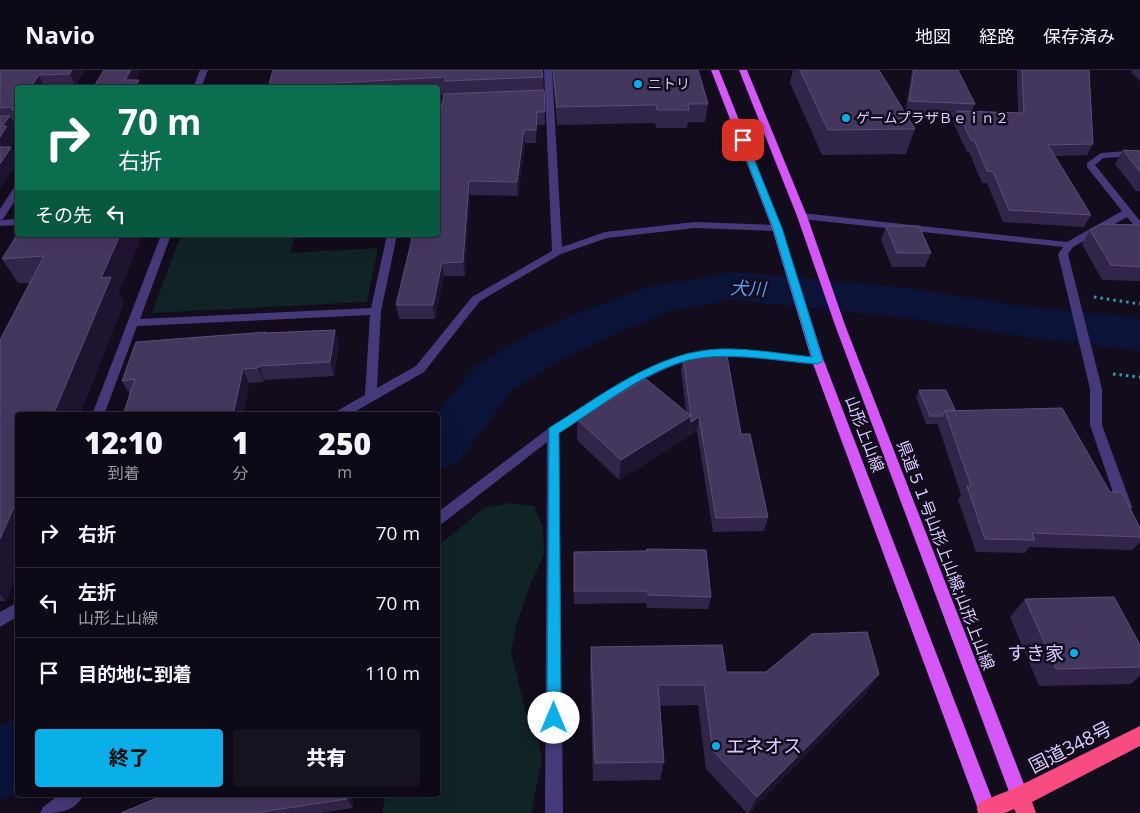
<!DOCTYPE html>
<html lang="ja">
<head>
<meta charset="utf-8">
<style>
	:root { --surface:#0e0916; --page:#17121f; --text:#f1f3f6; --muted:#9b9aa1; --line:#2e2a35; --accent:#0aafe9 }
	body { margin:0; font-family:"Open Sans","Noto Sans JP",sans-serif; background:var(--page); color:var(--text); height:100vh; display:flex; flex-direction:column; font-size:19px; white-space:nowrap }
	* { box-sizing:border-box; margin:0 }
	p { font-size:16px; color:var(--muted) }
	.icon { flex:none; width:28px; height:28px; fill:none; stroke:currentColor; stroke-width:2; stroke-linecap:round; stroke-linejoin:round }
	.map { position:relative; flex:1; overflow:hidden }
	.sheet { position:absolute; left:15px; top:342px; width:425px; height:385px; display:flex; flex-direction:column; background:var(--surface); border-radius:5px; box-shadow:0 5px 20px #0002,0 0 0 1px var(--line) }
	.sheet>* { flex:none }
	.hud { position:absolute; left:15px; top:15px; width:425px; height:152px; border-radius:5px; box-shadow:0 5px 20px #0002,0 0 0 1px var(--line); background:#0b6e4f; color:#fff; overflow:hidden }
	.pin { position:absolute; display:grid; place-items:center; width:42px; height:42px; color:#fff; margin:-21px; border-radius:10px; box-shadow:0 2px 8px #0006 }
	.me { position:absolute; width:55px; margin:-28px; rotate:0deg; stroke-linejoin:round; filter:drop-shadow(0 0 4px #0008) }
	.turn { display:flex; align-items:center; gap:18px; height:105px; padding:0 20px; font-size:22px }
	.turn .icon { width:65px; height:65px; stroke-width:2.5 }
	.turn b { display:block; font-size:35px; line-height:42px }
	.then { display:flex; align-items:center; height:48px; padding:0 20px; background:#0003; gap:10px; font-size:19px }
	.eta { display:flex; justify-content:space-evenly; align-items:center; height:85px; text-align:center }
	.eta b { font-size:30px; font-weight:800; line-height:35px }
	.primary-button { display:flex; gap:10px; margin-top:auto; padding:10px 20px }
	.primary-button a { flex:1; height:58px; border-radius:5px; background:var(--accent); color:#111; font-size:20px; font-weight:800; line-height:58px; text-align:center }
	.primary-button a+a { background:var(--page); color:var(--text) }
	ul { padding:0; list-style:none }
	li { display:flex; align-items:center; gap:15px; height:70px; padding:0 20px; border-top:1px solid var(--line) }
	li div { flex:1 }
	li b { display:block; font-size:19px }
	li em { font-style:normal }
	header { display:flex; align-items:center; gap:30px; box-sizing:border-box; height:70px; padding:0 25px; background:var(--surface); border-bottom:1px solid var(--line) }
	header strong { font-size:24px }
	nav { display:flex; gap:28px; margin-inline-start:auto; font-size:18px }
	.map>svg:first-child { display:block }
</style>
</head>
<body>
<header>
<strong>Navio</strong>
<nav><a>地図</a><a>経路</a><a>保存済み</a></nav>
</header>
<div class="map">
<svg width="1140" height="743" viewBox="0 0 1140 743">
	<rect width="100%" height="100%" fill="#120c1d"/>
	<!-- green -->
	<path fill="#102426" d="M181,165H295L290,183L378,178L367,232L152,243Z
		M510,433L534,436L543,458L544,484L529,518L516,556L511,582L526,644L537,665L542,689L531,743H382L386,725H438V476L484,438Z"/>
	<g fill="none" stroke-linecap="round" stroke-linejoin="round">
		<!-- river -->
		<path fill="#0b1438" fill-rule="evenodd" d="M734,202L908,218L1028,237L1140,248V280L1028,267L908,248L734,230L674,240L619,262L560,290L512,320L457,394L438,399V345H435L476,296L526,266L585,240L649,217Z
			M18,647V723L0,730V655Z"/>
		<!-- path -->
		<path stroke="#329da9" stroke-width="3" stroke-dasharray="2.5 4" stroke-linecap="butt" d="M1094,227L1140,234
			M1113,304L1140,307"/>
		<!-- lane -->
		<path fill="#46397a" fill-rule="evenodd" d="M200,0H208L201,18H193Z
			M544,0H552L562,177L605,162L695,152L777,155L782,158L777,161L695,158L607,168L561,184L480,231L424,302L349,345H333L335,342L365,325L370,245L137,256L104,345H92L161,165H171L140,249L371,238L387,165H397L381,241L377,318L416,296L472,227L552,181Z
			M18,52V57H0V53Z
			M1140,80V86L1103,88L1095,95L1140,151V160L1137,159L1127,147L1073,177L1068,184L1102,319V355L1132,437L1130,441L1125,442L1120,441L1118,437L1090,355V319L1058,184L1063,177L802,149L797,146L802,143L1067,172L1122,141L1087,97V93L1101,83Z
			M18,115V126L3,149L0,150V139L15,116Z
			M18,149V155L0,156V150Z
			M721,279L818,287L824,291L818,295C780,292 725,281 689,291C646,302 597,340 559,363L563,743H545L547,372L443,453L438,455V442L549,358L640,302L687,283Z
			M18,532V546L0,557V542Z
			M59,725H83C75,743 57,743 40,743L43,737Z"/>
		<!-- primary -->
		<path fill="#d557f8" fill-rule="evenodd" d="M711,0H719L782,158L824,291L996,739L994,743H980L978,739L812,291L772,158Z
			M739,0H747L807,146L845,255L1029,727L1026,733L1020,736L1014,733L1011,727L835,255L797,146Z"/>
		<!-- highway -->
		<path fill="#f74b82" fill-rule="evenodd" d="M1140,656V676L1032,732L1036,743H1016L1014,739L1005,743H978L977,739L980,732L1015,718Z"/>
	</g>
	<!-- wall -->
	<path fill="#32254a" d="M0,0H85L75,16L51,18H18V50L12,51L16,59L12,65L14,69L9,77H11L18,87V91L0,118Z
		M543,0L545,55H537L536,73H525L518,126L470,125L465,206H444L435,249H399L396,235L438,165V52L444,25H438V18H268Z
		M552,0H698L708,34L705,52H688L687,58H656L655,53L557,55Z
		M793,0H879L905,44L912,0H958L975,34L972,41L1018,43L1017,0H1089L1093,74L1087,85L1055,86L1091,145L1084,157L1003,152L987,113H982L969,82H967L953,52L955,47L906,45L915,59L906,84L822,85L790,13Z
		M1133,0H1140V11L1131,2Z
		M1123,80L1140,81V121H1136L1115,94Z
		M1140,155V211L1102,210L1082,174L1090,160Z
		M886,156L931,183L925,197H892L881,170Z
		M18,163L119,222L124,232L6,531H0V270L30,213H18L2,189Z
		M335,260L339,274L334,306L264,310V312L249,313L243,345H123L130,325L122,311L266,262V263Z
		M683,286L741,364L768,447L764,461L713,462L697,361L689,366L688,363V367L619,410L577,370V349L686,342L681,300Z
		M919,320L955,340L1110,422L1140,458V472L1132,480L1029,477L1025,483L976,482L958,430L961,425L938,355V354H926L916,327Z
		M574,482L711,527L708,539L647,538L646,533L574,534Z
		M1025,529L1140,575V606L1131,614L1039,616L1010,547Z
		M591,577L726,602L879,604L865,625L749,743H747L706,699L698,635L660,636L664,692L660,710L593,711L590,598Z
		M353,725V738L322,743H121Z"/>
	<!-- shaded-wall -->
	<path fill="#1e1430" d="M72,0H85L75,16L70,4Z
		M131,0H141L131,18L125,10Z
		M39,5L45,18H30Z
		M139,10L142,18H134Z
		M18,35V50L13,41Z
		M537,42V55L536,73V60Z
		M10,46L16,59L12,65L14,69L1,91L0,67L2,56Z
		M524,60L525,73L518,126L517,112Z
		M11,77L18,87V91L0,118V94Z
		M469,111L470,125L465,206L463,192Z
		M120,165H143L119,222L124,232L79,345H53L101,208Z
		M442,193L444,206L435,249L433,235Z
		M335,260L339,274L334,306L330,292Z
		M259,296L264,310V312L258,298Z
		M243,299L249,313L243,345H233Z
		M691,346L688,367L619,410L621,390Z
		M699,347L697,361L689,366L691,352Z
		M18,428V502L6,531L0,525V469Z
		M879,604L865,625L749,743L757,727Z
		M347,725H353V738L347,729Z"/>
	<!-- building -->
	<path fill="#44375e" stroke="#5b4e77" d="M0,0H72L70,4L39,5L30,18H18V35L13,41L11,37L0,38Z
		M104,0H131L125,10H139L134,18H93Z
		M273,0H542L543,7L445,11L446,7L336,13V16L304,18H268Z
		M553,0H698L708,34H688L689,40H657L656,35L557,37Z
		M800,0H879L915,59L828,60Z
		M914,0H958L975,34L909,31Z
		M1022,0H1089L1093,74L1048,75L1091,145L1009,140L993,102L987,101L974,70H971L957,41L1024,43Z
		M544,20L545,42H537L536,60H524L517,112L469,111L463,192L442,193L433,235H396L411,173L412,165H438V93L441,76H438V66L441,53H438V52L444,24Z
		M0,46H10L2,56H7L0,67Z
		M0,77H11L0,94Z
		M1123,80L1140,81V102Z
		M1100,154L1140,155V197L1111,195L1090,160Z
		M886,156H919L931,183H897Z
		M18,163V165H120L101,208L111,207L53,345H18V428L0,469V270L44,186L2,189Z
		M335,260L330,292L259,296L258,298L243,299L233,345H123L135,309L122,311L136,272L266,262L265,263Z
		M683,286H727L741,364H750L768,447L716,448L699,347L691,352V346V347Z
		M646,309L691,346L621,390L577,349Z
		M919,320H946L955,340L945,341L942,346H930Z
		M1062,338L1110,422H1122L1140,458V467L1032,463L1035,470L985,469L967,416H971L945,341Z
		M647,479L706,480L711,527L648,525V521H574V482L647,481Z
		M1114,527L1140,575V597L1056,599L1025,529Z
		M867,562L879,604L757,727L713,681L704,615H658L664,692L595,693L591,577L722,575L726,602H766L812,564Z
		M164,725H347V729L261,742V743H121Z"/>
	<!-- route -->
	<path fill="#0aafe9" stroke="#067297" d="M743,68L746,70L782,158L823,291L818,294C778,291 728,281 689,290C642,302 599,338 559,363L561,648L559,653L554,655L549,653L547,648L549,358C601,326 657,281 720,279C750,278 782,284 812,287L773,158L739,70Z"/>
	<!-- markers -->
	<g fill="#0aafe9" stroke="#120c1d" stroke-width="2">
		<circle cx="638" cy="14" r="5"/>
		<circle cx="846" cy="48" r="5"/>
		<circle cx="1074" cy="583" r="5"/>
		<circle cx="716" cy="676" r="5"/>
	</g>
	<g text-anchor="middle" stroke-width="5" stroke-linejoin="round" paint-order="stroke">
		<!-- far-poi labels -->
		<g font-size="14" fill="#d8cafd" stroke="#120c1d" text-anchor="start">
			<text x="648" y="19">ニトリ</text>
			<text x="856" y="53">ゲームプラザＢｅｉｎ２</text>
		</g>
		<!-- street labels -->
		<g font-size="16" fill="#d8cafd" stroke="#120c1d">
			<text transform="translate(865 364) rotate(69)" y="6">山形上山線</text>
			<text transform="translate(946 485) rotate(69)" y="6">県道５１号山形上山線;山形上山線</text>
		</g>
		<!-- water labels -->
		<g font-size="18" font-style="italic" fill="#5d98f8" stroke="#120c1d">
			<text transform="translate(748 219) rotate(2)" y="6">犬川</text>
		</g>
		<!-- near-poi labels -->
		<g font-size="19" fill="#d8cafd" stroke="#120c1d" text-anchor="end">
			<text x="1064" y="590">すき家</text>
			<text x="726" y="683" text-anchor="start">エネオス</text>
		</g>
		<!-- near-street labels -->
		<g font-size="19" fill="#d8cafd" stroke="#120c1d">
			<text transform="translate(1070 677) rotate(-27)" y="7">国道348号</text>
		</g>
	</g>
</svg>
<div class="pin" style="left:743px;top:70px;background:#d93025"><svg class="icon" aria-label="arrive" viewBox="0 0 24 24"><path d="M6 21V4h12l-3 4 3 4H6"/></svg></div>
<svg class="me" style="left:554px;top:648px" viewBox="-20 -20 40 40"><circle r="19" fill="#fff"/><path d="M0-13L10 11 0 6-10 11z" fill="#0aafe9"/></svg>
<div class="hud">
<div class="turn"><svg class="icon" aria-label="right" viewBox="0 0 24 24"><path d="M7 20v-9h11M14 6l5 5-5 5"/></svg><div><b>70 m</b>右折</div></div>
<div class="then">その先<svg class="icon" aria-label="left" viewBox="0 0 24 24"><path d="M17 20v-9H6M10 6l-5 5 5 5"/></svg></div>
</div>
<section class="sheet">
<div class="eta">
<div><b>12:10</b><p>到着</p></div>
<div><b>1</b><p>分</p></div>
<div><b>250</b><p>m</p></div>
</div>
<ul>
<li><svg class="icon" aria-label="right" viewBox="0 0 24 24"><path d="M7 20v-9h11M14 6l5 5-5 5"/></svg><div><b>右折</b></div><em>70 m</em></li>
<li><svg class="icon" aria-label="left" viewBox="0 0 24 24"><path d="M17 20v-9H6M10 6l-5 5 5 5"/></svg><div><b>左折</b><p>山形上山線</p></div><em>70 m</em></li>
<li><svg class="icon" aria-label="arrive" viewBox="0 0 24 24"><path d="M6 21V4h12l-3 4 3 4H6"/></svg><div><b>目的地に到着</b></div><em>110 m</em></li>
</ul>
<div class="primary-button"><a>終了</a><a>共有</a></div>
</section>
</div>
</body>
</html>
